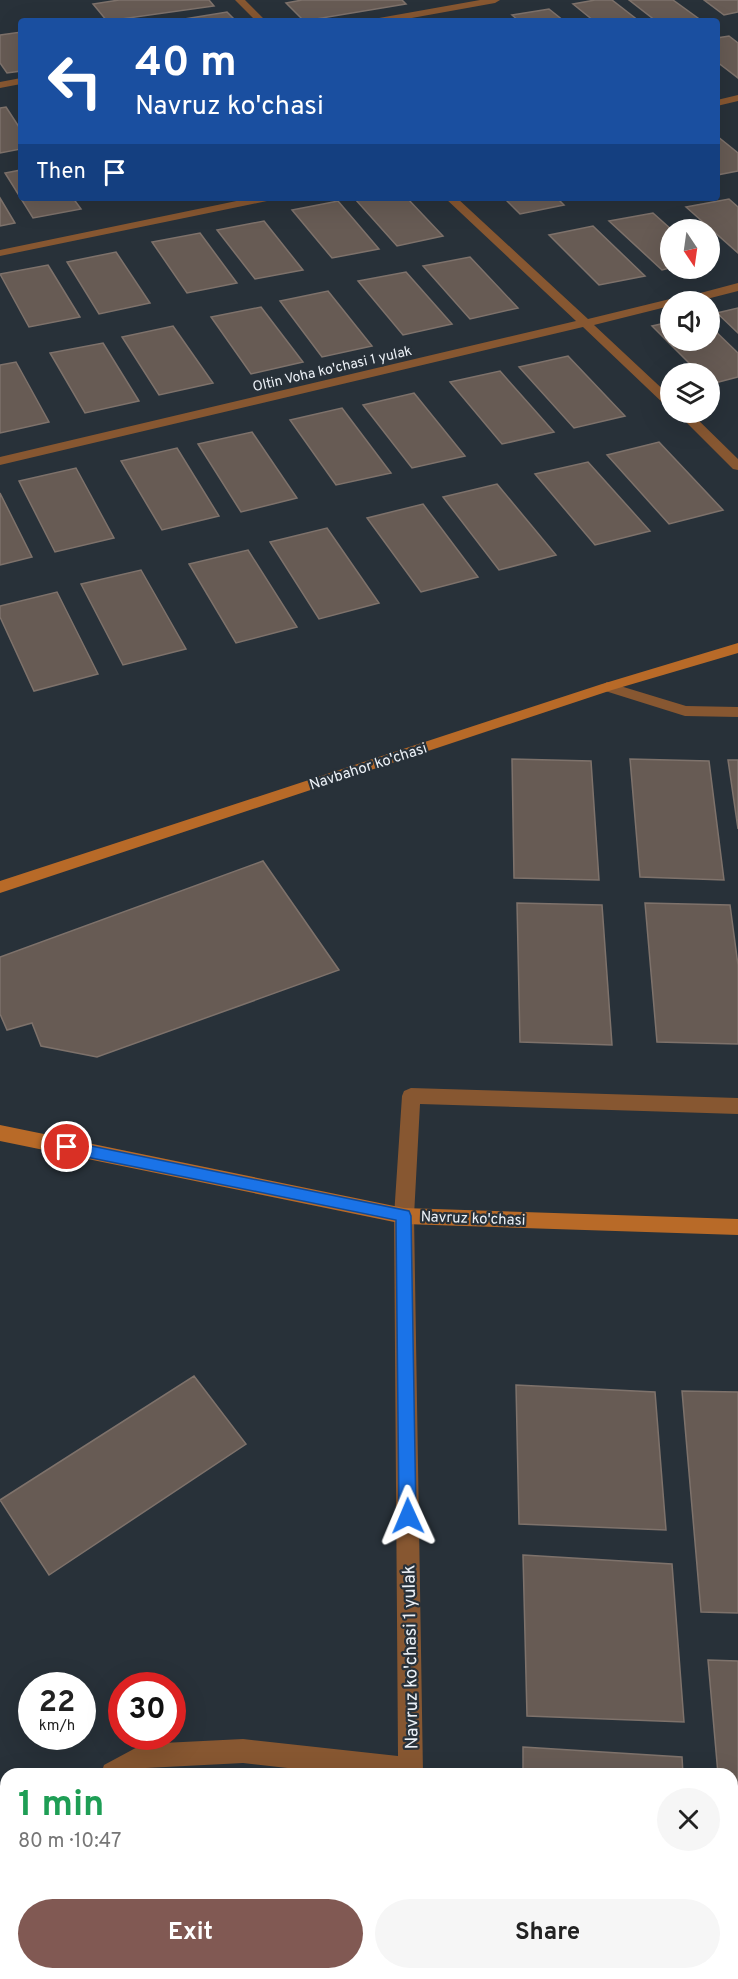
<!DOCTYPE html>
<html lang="en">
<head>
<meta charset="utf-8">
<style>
	:root { --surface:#fff; --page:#f6f6f6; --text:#222; --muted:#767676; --accent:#815953 }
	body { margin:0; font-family:Overpass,sans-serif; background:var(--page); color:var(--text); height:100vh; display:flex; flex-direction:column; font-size:22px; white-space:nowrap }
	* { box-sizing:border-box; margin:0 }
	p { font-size:20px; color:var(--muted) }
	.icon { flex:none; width:33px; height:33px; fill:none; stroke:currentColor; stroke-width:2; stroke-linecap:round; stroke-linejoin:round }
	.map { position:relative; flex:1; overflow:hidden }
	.side { position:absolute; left:0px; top:1768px; width:738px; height:212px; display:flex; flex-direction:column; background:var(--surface); border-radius:18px 18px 0 0; box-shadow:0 6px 24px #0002 }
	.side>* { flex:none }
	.banner { position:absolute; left:18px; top:18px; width:702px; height:183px; border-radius:6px; box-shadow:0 6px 24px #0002; background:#1a4fa0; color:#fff; overflow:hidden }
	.needle { width:39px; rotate:167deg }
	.buttons { position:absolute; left:660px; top:219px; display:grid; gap:12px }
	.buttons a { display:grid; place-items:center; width:60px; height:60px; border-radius:50%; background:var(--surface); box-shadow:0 6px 24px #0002; font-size:30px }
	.speed { position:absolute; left:18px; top:1672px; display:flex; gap:12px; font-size:30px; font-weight:700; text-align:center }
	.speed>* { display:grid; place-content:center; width:78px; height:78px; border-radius:50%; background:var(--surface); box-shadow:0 6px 24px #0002; line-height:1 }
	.speed small { font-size:15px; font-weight:400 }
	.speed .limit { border:9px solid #d22; background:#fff; color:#111 }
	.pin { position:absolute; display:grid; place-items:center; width:51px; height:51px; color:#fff; margin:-26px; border:3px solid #fff; border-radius:50%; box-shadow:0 2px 6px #0007 }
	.me { position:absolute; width:66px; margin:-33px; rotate:359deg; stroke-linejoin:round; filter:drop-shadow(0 0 4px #0008) }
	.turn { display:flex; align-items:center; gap:21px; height:126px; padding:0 18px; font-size:27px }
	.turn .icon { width:78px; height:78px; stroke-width:2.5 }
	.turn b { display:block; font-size:42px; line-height:51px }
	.then { display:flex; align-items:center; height:57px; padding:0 18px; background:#0003; gap:12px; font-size:22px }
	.round { display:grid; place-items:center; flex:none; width:63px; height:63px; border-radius:32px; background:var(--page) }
	.summary { display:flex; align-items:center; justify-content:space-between; height:102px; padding:0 18px }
	h1 { font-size:36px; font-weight:700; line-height:45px; color:#1e9e55 }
	.action { display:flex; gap:12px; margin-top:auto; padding:12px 18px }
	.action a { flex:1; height:69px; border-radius:36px; background:var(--accent); color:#fff; font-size:24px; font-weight:700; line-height:69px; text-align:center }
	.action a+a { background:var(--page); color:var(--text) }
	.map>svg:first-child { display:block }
</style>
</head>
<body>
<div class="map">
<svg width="738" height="1979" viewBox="0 0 738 1979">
	<rect width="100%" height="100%" fill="#283139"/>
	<!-- building -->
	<path fill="#675b54" stroke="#7e726b" stroke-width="1.5" d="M119,0H209L214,6L107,21L93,4Z
		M302,0H402L406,4L304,21L286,3Z
		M595,0H612L639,21H594L573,4Z
		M629,0H673L702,21H656Z
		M704,0H738V12L724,15Z
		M549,9L564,21H519L512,15Z
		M227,12L236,21H172Z
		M21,32V71L7,73L0,63V35Z
		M729,36L738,43V78L717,62V38Z
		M6,107L21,130V149L0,153V108Z
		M717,136L738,153V171L717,175Z
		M21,170V198H73L81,209L33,218L5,173Z
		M0,198L15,223L0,226Z
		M407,198L443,236L397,246L355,199Z
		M504,198H557L564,205L520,214Z
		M729,199L738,207V253L686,207Z
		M338,201L379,249L332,258L292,210Z
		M653,213L672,230L670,268L662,270L609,221Z
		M264,221L303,270L255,279L217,230Z
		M593,226L645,276L599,285L549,235Z
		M200,233L237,283L187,293L152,242Z
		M116,252L150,303L99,314L67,262Z
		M470,257L518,308L470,319L423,266Z
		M48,265L80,317L29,327L0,274Z
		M406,272L452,324L403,335L358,281Z
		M328,291L372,346L322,357L280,301Z
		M261,307L303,362L251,374L211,317Z
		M738,308V333L717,313Z
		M670,322V340H710V326L738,353V377L711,384L710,374H700L652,326Z
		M173,326L213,383L159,395L122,337Z
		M103,343L139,401L85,413L50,353Z
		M568,356L625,416L574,428L519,367Z
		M16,362L49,422L0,433V365Z
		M500,371L554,432L502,444L450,382Z
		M414,393L465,456L412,468L363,405Z
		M342,408L391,473L336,485L290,420Z
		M252,432L297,498L241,512L198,444Z
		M659,442L723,510L669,524L607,455Z
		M177,448L219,516L162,530L121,461Z
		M588,462L650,531L595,545L535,474Z
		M76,468L114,538L55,552L19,481Z
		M497,484L556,555L499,570L443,497Z
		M0,493L32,557L0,565Z
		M423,504L478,577L421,592L367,518Z
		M327,528L379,603L319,619L270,542Z
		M248,550L297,627L236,643L189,564Z
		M141,570L186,649L123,665L81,584Z
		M57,592L98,674L34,691L0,617V606Z
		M512,759L591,761L599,880L514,878Z
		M630,759L709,761L724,880L640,877Z
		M728,760H738V829Z
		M263,861L339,970L97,1057L41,1046L32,1023L7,1030L0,1014V957Z
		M517,903L602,905L612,1045L520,1042Z
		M645,903L730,905L738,965V1044L657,1042Z
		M194,1376L246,1444L49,1575L0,1500Z
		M516,1385L655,1392L666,1530L519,1524Z
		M682,1391L738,1392V1613L701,1612Z
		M523,1555L672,1564L684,1722L527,1716Z
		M708,1660L738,1661V1935H732V1774H718Z
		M523,1747L682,1757L683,1774H523Z
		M84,1974H246L245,1979H83Z"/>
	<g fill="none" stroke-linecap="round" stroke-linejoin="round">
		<!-- lane -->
		<path fill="#875731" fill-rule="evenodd" d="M411,1088L738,1098V1114L420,1104L414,1216L411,1222L404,1224L397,1222L394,1216L402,1096L404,1091Z"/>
		<!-- street -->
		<path fill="#875731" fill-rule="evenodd" d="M235,0H245L266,21H256Z
			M480,0H500L495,3L395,21H374L379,18Z
			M21,78V84L0,88V82Z
			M738,95V101L717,106V100Z
			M251,198H273L267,201L0,256V250Z
			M445,198H457L588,319L670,299L674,300L738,283V291L695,302H670V306L594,325L670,396V406L665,405L583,327L0,465V457L576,321Z
			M676,412H690L738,459V470L733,469Z
			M607,682L686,706L738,707V717L685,716L602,690L599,687Z
			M404,1208L411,1210L414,1216L423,1774H341L243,1763L146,1768L136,1774H101L104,1765L143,1744L243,1739L398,1756L394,1216L397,1210Z
			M6,1826V1852L0,1855V1829Z
			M400,1974H426V1979H400Z"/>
		<!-- secondary -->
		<path fill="#b86a28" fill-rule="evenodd" d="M738,643V653L612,690L0,893V881L602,684Z
			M0,1125L404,1208L738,1219V1235L404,1224L0,1141Z"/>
	</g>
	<!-- route -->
	<path fill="#1a73e8" stroke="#114b97" stroke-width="1.5" d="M67,1141L409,1211L411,1216L416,1516L414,1522L408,1524L402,1522L399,1516L396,1220L67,1153L62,1151L60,1147L62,1142Z"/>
	<g text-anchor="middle" stroke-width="4.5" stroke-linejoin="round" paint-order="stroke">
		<!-- far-street labels -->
		<g font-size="14" fill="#ecf1f7" stroke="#283139">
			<text transform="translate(332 368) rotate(-13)" y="5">Oltin Voha ko'chasi 1 yulak</text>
		</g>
		<!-- street labels -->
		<g font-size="15" fill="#ecf1f7" stroke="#283139">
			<text transform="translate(368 766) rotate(-18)" y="5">Navbahor ko'chasi</text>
			<text transform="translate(473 1218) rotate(2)" y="5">Navruz ko'chasi</text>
		</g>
		<!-- near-street labels -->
		<g font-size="18" fill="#ecf1f7" stroke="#283139">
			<text transform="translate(410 1657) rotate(-91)" y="6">Navruz ko'chasi 1 yulak</text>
		</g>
	</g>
</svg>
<div class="buttons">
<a><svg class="needle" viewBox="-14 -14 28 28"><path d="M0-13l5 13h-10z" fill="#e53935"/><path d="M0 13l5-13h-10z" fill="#767676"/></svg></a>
<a><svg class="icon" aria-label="sound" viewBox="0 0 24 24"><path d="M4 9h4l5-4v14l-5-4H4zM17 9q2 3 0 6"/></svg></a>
<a><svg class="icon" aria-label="layers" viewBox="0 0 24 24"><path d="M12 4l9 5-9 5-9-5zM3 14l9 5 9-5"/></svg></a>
</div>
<div class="speed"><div>22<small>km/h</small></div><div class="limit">30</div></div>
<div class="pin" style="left:67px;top:1147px;background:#d93025"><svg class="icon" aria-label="arrive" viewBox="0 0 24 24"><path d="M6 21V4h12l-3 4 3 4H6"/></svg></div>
<svg class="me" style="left:408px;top:1516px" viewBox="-20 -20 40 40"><path d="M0-17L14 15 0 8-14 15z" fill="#1a73e8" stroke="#fff" stroke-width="4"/></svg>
<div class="banner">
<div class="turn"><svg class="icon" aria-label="left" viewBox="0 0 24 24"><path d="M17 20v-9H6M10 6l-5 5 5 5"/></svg><div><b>40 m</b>Navruz ko'chasi</div></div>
<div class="then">Then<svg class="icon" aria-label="arrive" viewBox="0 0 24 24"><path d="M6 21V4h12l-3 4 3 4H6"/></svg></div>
</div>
<section class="side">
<div class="summary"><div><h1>1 min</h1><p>80 m · 10:47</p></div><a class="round"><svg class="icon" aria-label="close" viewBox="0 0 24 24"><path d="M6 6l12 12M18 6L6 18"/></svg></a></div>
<div class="action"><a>Exit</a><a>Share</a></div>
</section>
</div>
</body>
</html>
